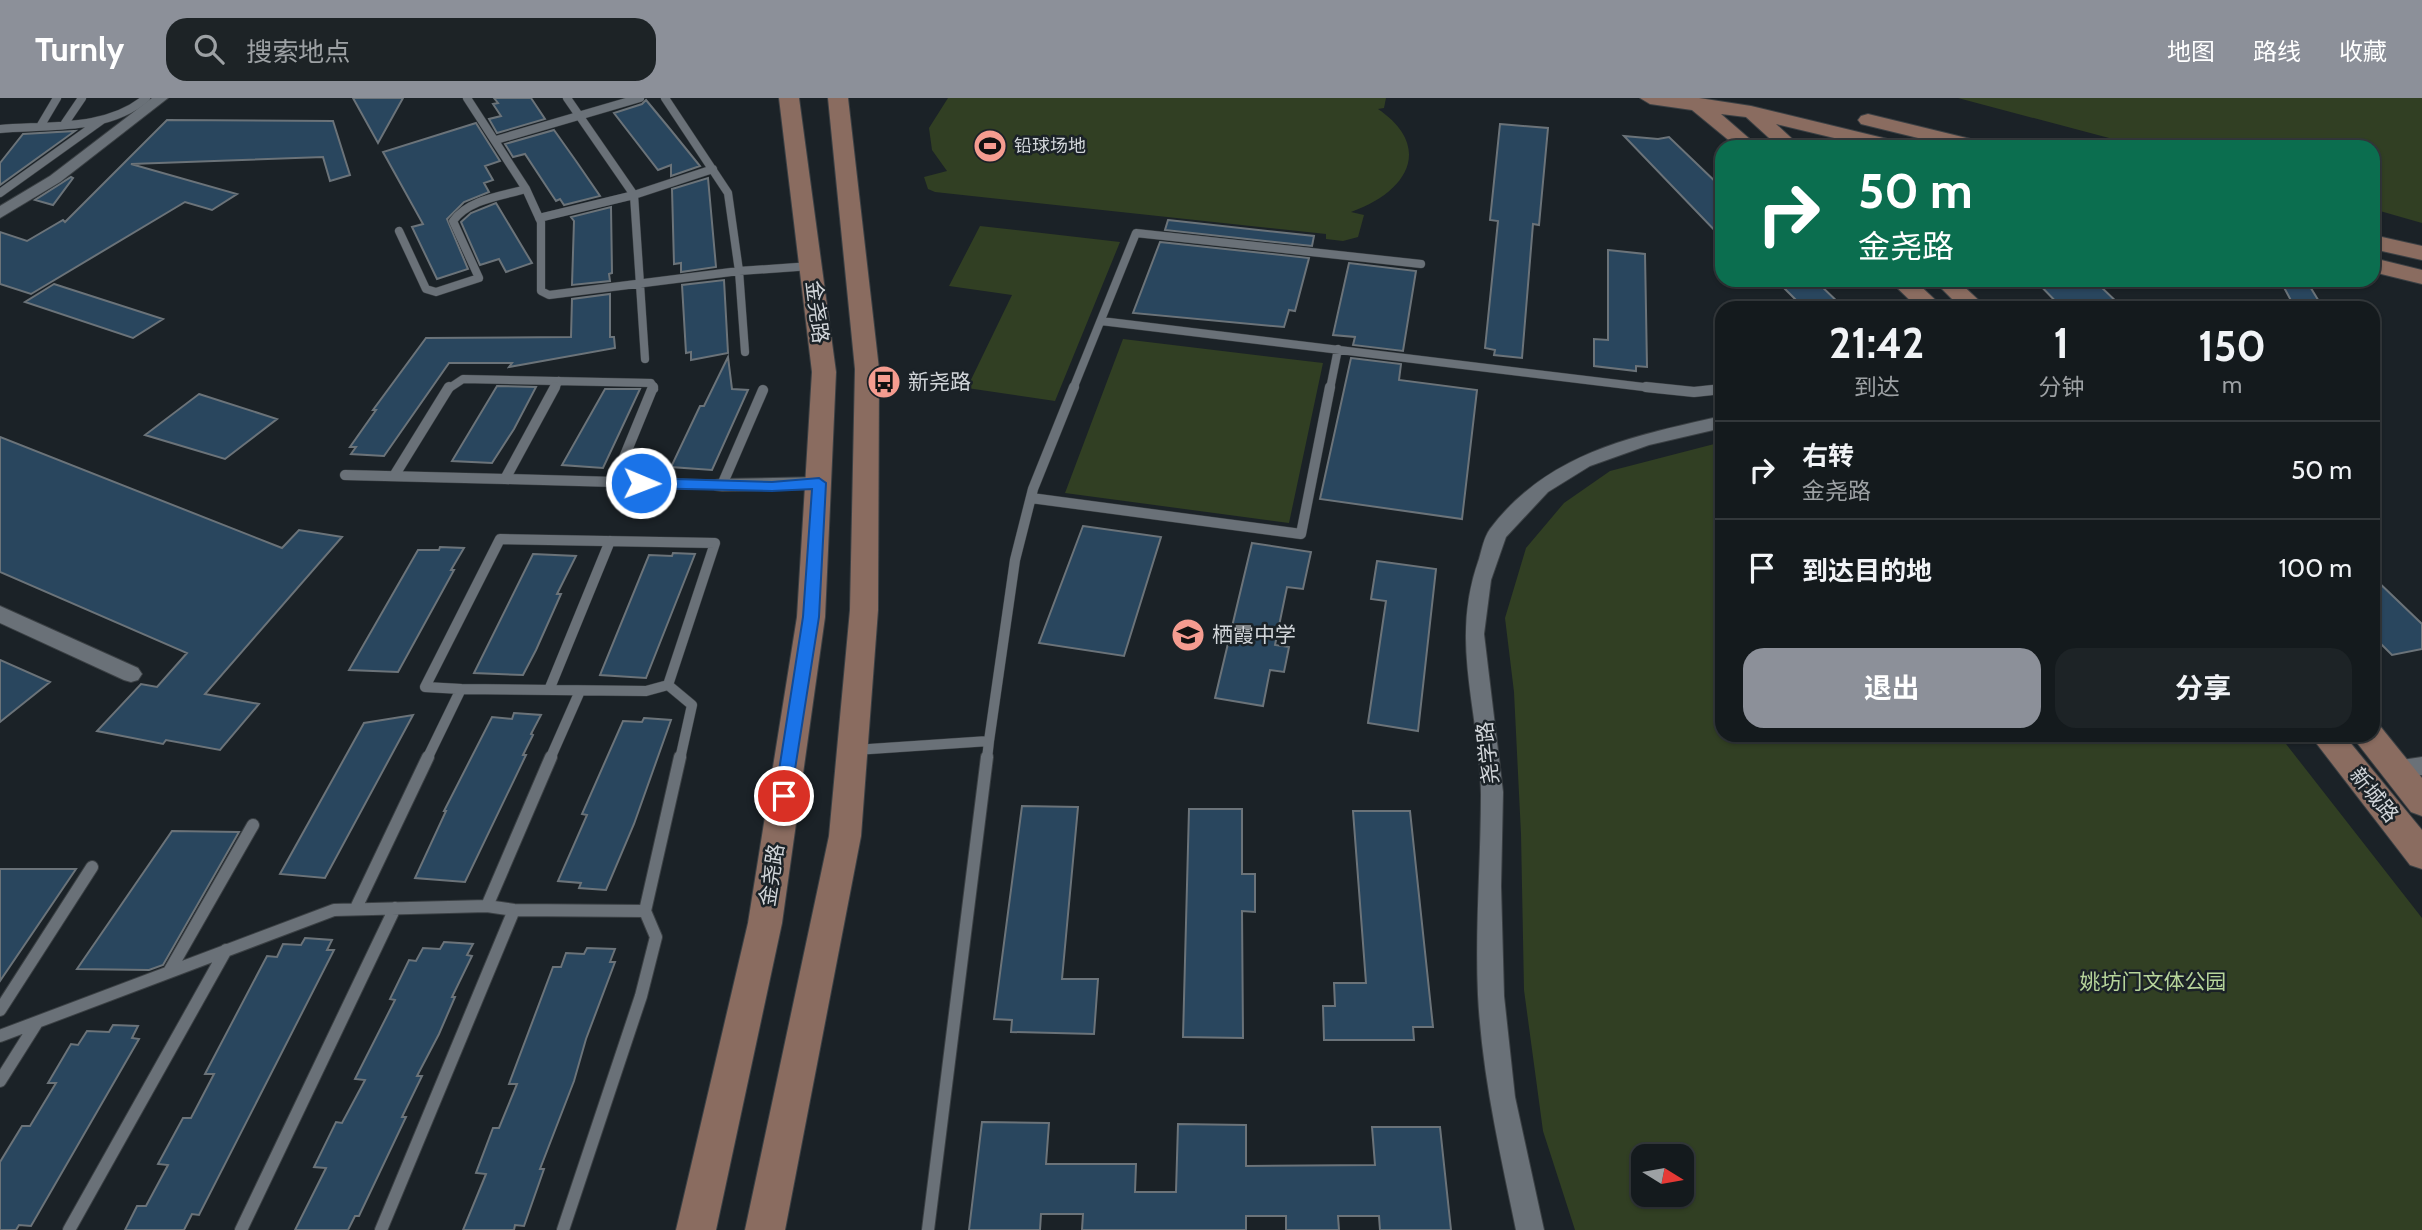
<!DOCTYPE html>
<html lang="zh">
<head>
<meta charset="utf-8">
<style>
	:root { --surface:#141a1d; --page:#1d2326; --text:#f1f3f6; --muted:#9da1a4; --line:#33383b; --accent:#8c9099 }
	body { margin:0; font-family:Cabin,"Noto Sans SC",sans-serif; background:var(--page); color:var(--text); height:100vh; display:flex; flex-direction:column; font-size:26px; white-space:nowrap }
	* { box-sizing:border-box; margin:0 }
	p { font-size:23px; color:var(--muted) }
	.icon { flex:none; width:38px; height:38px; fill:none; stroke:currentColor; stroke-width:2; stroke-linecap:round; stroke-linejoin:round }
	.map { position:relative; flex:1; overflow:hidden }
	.drawer { position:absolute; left:1715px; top:203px; width:665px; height:441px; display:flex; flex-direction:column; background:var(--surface); border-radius:21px; box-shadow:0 2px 5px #0004,0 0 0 2px var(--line) }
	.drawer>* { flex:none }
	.guide { position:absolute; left:1715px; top:42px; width:665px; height:147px; border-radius:21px; box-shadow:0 2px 5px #0004,0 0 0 2px var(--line); background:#0b6e4f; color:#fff; overflow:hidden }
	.needle { width:46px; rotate:101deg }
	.controls { position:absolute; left:1631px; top:1046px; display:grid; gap:14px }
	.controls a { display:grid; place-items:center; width:63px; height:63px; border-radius:14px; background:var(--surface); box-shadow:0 2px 5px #0004,0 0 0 2px var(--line); font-size:35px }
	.pin { position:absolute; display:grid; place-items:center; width:60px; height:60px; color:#fff; margin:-30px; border:4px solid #fff; border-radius:50%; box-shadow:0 2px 7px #0007 }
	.me { position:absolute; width:77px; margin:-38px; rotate:91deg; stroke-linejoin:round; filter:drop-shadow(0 0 5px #0008) }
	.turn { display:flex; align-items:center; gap:24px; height:147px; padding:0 28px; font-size:32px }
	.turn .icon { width:91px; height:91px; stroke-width:2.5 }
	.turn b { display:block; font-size:49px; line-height:60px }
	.eta { display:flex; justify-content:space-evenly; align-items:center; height:119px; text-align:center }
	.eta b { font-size:42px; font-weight:700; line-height:49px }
	.button { display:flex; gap:14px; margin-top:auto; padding:14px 28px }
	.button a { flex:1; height:80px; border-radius:21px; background:var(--accent); color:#fff; font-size:28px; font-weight:700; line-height:80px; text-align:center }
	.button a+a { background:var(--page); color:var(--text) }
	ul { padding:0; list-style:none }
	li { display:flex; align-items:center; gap:21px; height:98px; padding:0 28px; border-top:2px solid var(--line) }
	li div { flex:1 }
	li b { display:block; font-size:26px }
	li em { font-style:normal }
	header { display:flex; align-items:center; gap:42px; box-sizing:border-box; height:98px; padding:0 35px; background:var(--accent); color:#fff }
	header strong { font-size:33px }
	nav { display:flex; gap:38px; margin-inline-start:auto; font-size:24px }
	.search { width:490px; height:63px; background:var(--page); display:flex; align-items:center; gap:18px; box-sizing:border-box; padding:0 24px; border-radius:21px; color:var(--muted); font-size:26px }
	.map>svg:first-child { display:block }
</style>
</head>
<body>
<header>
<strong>Turnly</strong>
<div class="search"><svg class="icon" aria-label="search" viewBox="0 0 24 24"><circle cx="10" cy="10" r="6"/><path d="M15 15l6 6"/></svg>搜索地点</div>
<nav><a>地图</a><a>路线</a><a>收藏</a></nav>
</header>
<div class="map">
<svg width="2422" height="1132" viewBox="0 0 2422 1132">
	<rect width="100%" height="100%" fill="#1b2227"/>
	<!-- green -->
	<path fill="#313f23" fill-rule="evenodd" d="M948,0H1386L1384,10L1378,11C1435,50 1406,95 1351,114L1364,117L1358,139L1343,143L1326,141V136L935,94L928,91L924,79L947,73L932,52L929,30Z
		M1958,0H2422V125L2373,111V49H2143Z
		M980,128L1120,144L1055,303L967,290L1012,197L949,188Z
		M1123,241L1323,265L1289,425L1065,395Z
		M1722,344V637H2279L2422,820V1132H1575L1543,1033L1524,892L1521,736L1514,594L1505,520L1526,450L1564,405L1610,373ZM1643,1059H1682V1097H1643Z"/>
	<!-- building -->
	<path fill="#29465e" stroke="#6b7379" stroke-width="2" d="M353,0H403L378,45Z
		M494,0H531L545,21L497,35L489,21L501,18L493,6L498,5Z
		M646,2L670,31L700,68L671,78V67L658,72L614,15L642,6Z
		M167,22L333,23L350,77L330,83L323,59L131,66L237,96L212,112L185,104L31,196L0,186V134L27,143L63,122L65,124Z
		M476,25L500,63L485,68L493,82L484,85L489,94L464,104L447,121L468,171L437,181L412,129L423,126L383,54Z
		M1500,26L1548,30L1539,127L1533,126L1522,260L1494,257L1495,252L1485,250L1498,123L1490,122Z
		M554,32L576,63L600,98L564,107L560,101L556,103L525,56L513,59L505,46Z
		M75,33L0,87V65L23,36Z
		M1624,38L1658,41L1669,39L1722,90V140Z
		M71,79L73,80L53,107L35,102Z
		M708,80L716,169L681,174V165L674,166L672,91Z
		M496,105L532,165L506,174L499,161L480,167L461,124L471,115Z
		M611,109L612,175L609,176L610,183L572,187L574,123L571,119Z
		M1168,122L1314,138L1312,148L1165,132Z
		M1160,144L1309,160L1295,213L1289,212L1284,229L1133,215Z
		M1608,152L1645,156L1647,269L1636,268V273L1594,268V241L1608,242Z
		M1349,165L1416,173L1403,253L1353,247L1355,239L1333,237Z
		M724,182L728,255L691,262V254L686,255L682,187Z
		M1776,182H1815L1844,210H1804Z
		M2035,182L2097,185L2123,210H2062Z
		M2280,182L2309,187L2323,210H2295Z
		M54,186L163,221L133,240L25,204Z
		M610,196V239H614L615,250L509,269L512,265H449L384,358L351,356L356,349H350L376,312H373L426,240L571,239L572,201Z
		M728,259L732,291L748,292L712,372L671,369L700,308H704Z
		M1351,260L1401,266L1399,282L1477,292L1462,421L1320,401Z
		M497,288L536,289L514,331L492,365L452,363Z
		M605,291H640L603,370L562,367Z
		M199,296L277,321L225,361L145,337Z
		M0,339L282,450L299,432L342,439L205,596L259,606L220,652L166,642L163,646L97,633L141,586L157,589L187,555L0,474Z
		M1083,428L1161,439L1124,558L1039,545Z
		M1252,445L1311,454L1303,491L1287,489L1275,547L1289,549L1284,574L1270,572L1263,608L1215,600Z
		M440,449L464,450L451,472H454L398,574L349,572L418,452H439Z
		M673,455L695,456L646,580L600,577L649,457L672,458Z
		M533,456L576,458L557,496H561L536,552L523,577L474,575Z
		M1377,463L1436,471L1418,633L1368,625L1386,503L1371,501Z
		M2373,479L2422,526V551L2392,557L2373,538Z
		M0,562L50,584L0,624Z
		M514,615L541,617L531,636L533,637L523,657H526L465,784L415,780L446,713H444L492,619L512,621Z
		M413,617L325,780L280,776L364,625Z
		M644,620L671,622L634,726L606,792L579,790L581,785L558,783L587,717L582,716L623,623L642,624Z
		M1022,708L1078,709L1062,881H1098L1094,936L1011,934L1012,922L994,921Z
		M1189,711H1242V776H1255V814L1242,813L1243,940L1183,939Z
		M1353,713H1410L1433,929H1413L1414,942H1324L1323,908H1335L1334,885H1366Z
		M172,733L239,734L163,867L149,872L77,871Z
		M0,771H76L0,883Z
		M305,840L332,842L327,852H334L199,1117L192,1116L184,1132H125L137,1108H146L168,1067L158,1066L183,1020H191L214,976H205L267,858L277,859L283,846L301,847Z
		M444,844L473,846L467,857L472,858L452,899H455L439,936L417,978H422L402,1019H406L359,1118H355L348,1132H295L326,1070L314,1069L336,1024L342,1025L365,982L355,981L395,902L390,901L409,862L416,863L423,850L440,851Z
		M587,850L615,851L610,864H615L586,941L574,983L540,1071H544L524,1128L515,1127L514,1132H463L486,1076L476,1075L493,1030H499L517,986H509L553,869H561L566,855L584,856Z
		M113,927L138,928L132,940L139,941L31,1128L19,1127L16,1132H0V1064L22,1028H30L56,985H48L71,946L78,947L87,933L109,934Z
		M982,1024L1049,1025L1046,1066H1136L1135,1094H1176L1178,1026L1246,1027V1068L1375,1067L1372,1029H1440L1451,1132H1380L1379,1118H1338L1339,1132H1286V1118H1246V1132H1082L1083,1116H1041L1040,1132H969Z"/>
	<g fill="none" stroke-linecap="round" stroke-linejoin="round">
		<defs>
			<path id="lane-far2" d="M467,0L526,91L541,124V193L549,197L739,173L811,168
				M567,0L634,97L645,261
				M665,0L728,95L739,173L745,254
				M65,25L82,0
				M41,27L57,0
				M0,31C47,27 108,33 146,0
				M496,42L640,0
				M0,95L102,22
				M539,120L634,97L713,71
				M399,133L426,191L436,194L479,180L453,123C469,101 502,98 526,91
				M1101,223L1660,291
				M448,291L463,281L651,285L654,291
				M554,291L559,283
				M1073,291L1136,135L1421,166
				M1330,291L1338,251"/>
			<path id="lane-far1" d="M1646,289L1694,294L1722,291
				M345,377L505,381L555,289
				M394,378L449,289
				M505,381L722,387L763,292
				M614,384L653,289
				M1031,400L1301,436L1330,289
				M461,591L646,593L668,587
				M549,592L610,443
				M989,643L1015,462L1033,391L1074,289
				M855,652L989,643L987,661
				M427,661L461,591L425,589L500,441L715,445L668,587L692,607L680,661
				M550,661L580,593"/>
			<path id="lane" d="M487,808L551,659
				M356,810L428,659
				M645,813L680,659
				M170,872L253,727
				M0,912L92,769
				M0,938L334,812L487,808L514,812L645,813L656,839L641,898L563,1132
				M0,983L36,926
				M69,1132L226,852
				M241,1132L395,810
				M381,1132L514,812
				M928,1132L987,659"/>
			<path id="street" d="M152,0H168L60,84L0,120V108L50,78Z
				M1722,318V330L1649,347L1590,368L1548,394L1506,439L1491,482L1484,536L1503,694L1501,788L1504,898L1515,999L1544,1132H1516C1500,1054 1482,977 1478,897C1475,830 1481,763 1481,696C1480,613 1449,544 1479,461C1482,451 1484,439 1490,431C1548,354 1634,338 1722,318Z
				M819,379L826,380L828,385L826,390L819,391L722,393L715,392L713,387L715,382L722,381Z
				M0,508L138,570L142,576L138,582L131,584L124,582L0,525Z
				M2422,659V677L2396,680L2388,678L2385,671L2388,664Z"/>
			<path id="secondary" d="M779,0H799L836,274L825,519L782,825L716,1132H676L748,825L797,519L812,274Z
				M828,0H848L879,271L878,512L861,738L785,1132H745L829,738L850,512L855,271Z
				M1640,0H1699L1751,8L1904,45L1907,49H1872L1776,26L1801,49H1779L1746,19L1721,16L1759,49H1737L1692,12L1650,6Z
				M1868,16L1987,45L1990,49H1955L1861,26L1858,22L1861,18Z
				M2373,137L2422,148V162L2373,151Z
				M2373,160L2422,172V186L2373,174Z
				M1889,182H1914L1944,210H1918Z
				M1933,182H1957L1987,210H1961Z
				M2373,626L2380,628L2422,680V718L2411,714L2358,646L2353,637H2373Z
				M2310,637H2344L2422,732V771L2410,767Z"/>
		</defs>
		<!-- lane-far2 casing -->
		<use href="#lane-far2" stroke="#3b4044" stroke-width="9"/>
		<!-- lane-far1 casing -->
		<use href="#lane-far1" stroke="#3b4044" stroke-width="11"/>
		<!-- lane casing -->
		<use href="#lane" stroke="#3b4044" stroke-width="14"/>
		<!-- street casing -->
		<use href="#street" stroke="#3b4044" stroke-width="2"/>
		<!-- secondary casing -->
		<use href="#secondary" stroke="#3b4044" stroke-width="2"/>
		<!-- lane-far2 -->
		<use href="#lane-far2" stroke="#6a7178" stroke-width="8"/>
		<!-- lane-far1 -->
		<use href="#lane-far1" stroke="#6a7178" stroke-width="10"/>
		<!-- lane -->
		<use href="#lane" stroke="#6a7178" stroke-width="12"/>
		<!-- street -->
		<use href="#street" fill="#6a7178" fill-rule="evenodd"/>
		<!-- secondary -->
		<use href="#secondary" fill="#8a6c60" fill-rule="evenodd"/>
	</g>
	<!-- route -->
	<path fill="#1a73e8" stroke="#114b97" stroke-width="2" d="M641,380L772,384L819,380L826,385L819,519L790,703L784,705L778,703L775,698L803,519L812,391L772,393L641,390L634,385Z"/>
	<!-- icons -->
	<defs>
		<symbol id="stadium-disc" viewBox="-11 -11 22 22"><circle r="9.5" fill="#f59c90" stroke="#1b2227"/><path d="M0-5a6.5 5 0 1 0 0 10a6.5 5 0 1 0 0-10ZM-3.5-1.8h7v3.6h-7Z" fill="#111"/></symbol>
		<symbol id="bus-disc" viewBox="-11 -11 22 22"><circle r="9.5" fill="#f59c90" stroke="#1b2227"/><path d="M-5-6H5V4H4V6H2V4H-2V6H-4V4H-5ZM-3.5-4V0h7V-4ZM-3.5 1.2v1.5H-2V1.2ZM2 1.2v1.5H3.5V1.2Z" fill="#111"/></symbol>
		<symbol id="school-disc" viewBox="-11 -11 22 22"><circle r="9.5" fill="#f59c90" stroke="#1b2227"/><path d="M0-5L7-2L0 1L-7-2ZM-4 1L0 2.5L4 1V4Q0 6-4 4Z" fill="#111"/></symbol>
	</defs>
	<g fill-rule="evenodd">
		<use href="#stadium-disc" x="971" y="29" width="38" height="38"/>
		<use href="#bus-disc" x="865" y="265" width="38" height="38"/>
		<use href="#school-disc" x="1169" y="518" width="38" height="38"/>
	</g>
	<g text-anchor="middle" stroke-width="5" stroke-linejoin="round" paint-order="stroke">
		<!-- far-poi labels -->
		<g font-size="18" fill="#d1d5d9" stroke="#1b2227" text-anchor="start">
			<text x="1014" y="54">铅球场地</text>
		</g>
		<!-- street labels -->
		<g font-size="21" fill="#d1d5d9" stroke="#1b2227">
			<text transform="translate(817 214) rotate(83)" y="7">金尧路</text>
			<text transform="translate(1488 655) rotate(-96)" y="7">尧学路</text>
			<text transform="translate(2374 697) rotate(51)" y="7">新城路</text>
			<text transform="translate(772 777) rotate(-81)" y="7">金尧路</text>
		</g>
		<!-- poi labels -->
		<g font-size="21" fill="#d1d5d9" stroke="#1b2227" text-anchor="start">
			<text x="908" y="291">新尧路</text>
			<text x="1212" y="544">栖霞中学</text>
		</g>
		<!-- park labels -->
		<g font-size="21" fill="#b7d59b" stroke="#1b2227">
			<text x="2153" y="891">姚坊门文体公园</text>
		</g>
	</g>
</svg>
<div class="controls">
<a><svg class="needle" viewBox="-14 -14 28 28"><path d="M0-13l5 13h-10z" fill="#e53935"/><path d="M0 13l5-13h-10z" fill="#9da1a4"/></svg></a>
</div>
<div class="pin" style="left:784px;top:698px;background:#d93025"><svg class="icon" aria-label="arrive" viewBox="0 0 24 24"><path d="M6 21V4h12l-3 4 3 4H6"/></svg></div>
<svg class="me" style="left:641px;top:385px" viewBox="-20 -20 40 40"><circle r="17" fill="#1a73e8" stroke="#fff" stroke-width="3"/><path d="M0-11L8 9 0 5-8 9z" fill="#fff"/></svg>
<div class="guide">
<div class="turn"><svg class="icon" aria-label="right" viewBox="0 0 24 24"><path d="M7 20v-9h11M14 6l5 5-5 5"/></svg><div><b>50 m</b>金尧路</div></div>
</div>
<section class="drawer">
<div class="eta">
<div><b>21:42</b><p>到达</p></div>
<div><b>1</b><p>分钟</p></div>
<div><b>150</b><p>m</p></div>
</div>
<ul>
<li><svg class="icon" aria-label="right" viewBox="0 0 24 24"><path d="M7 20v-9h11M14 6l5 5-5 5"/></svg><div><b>右转</b><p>金尧路</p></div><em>50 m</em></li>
<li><svg class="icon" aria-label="arrive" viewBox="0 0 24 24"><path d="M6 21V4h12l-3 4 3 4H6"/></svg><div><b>到达目的地</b></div><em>100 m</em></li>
</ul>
<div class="button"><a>退出</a><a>分享</a></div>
</section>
</div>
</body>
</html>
